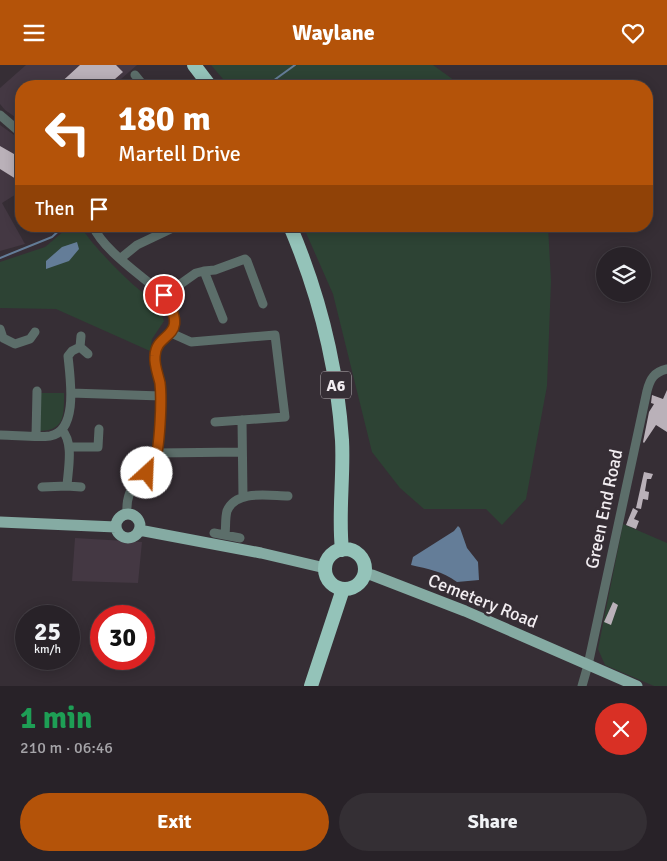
<!DOCTYPE html>
<html lang="en">
<head>
<meta charset="utf-8">
<style>
	:root { --surface:#282228; --page:#342f34; --text:#f1f3f6; --muted:#a5a4a8; --line:#443f45; --accent:#b45309 }
	body { margin:0; font-family:Signika,sans-serif; background:var(--page); color:var(--text); height:100vh; display:flex; flex-direction:column; font-size:19px; white-space:nowrap }
	* { box-sizing:border-box; margin:0 }
	p { font-size:16px; color:var(--muted) }
	.icon { flex:none; width:28px; height:28px; fill:none; stroke:currentColor; stroke-width:2; stroke-linecap:round; stroke-linejoin:round }
	.map { position:relative; height:621px; overflow:hidden }
	.sheet { display:flex; flex-direction:column; background:var(--surface); flex:1 }
	.sheet>* { flex:none }
	.hud { position:absolute; left:15px; top:15px; width:638px; height:152px; border-radius:20px; box-shadow:0 2px 12px #0003,0 0 0 1px var(--line); background:#b45309; color:#fff; overflow:hidden }
	.buttons { position:absolute; left:596px; top:182px; display:grid; gap:10px }
	.buttons a { display:grid; place-items:center; width:55px; height:55px; border-radius:50%; background:var(--surface); box-shadow:0 2px 12px #0003,0 0 0 1px var(--line); font-size:25px }
	.speed { position:absolute; left:15px; top:540px; display:flex; gap:10px; font-size:25px; font-weight:700; text-align:center }
	.speed>* { display:grid; place-content:center; width:65px; height:65px; border-radius:50%; background:var(--surface); box-shadow:0 2px 12px #0003,0 0 0 1px var(--line); line-height:1 }
	.speed small { font-size:12px; font-weight:400 }
	.speed .limit { border:8px solid #d22; background:#fff; color:#111 }
	.pin { position:absolute; display:grid; place-items:center; width:42px; height:42px; color:#fff; margin:-21px; border:2px solid #fff; border-radius:50%; box-shadow:0 1px 5px #0007 }
	.me { position:absolute; width:55px; margin:-28px; rotate:25deg; stroke-linejoin:round; filter:drop-shadow(0 0 4px #0008) }
	.turn { display:flex; align-items:center; gap:18px; height:105px; padding:0 20px; font-size:22px }
	.turn .icon { width:65px; height:65px; stroke-width:2.5 }
	.turn b { display:block; font-size:35px; line-height:42px }
	.then { display:flex; align-items:center; height:48px; padding:0 20px; background:#0003; gap:10px; font-size:19px }
	.round { display:grid; place-items:center; flex:none; width:52px; height:52px; border-radius:26px; background:var(--page) }
	.headline { display:flex; align-items:center; justify-content:space-between; height:85px; padding:0 20px }
	h1 { font-size:30px; font-weight:700; line-height:38px; color:#1e9e55 }
	.primary-button { display:flex; gap:10px; margin-top:auto; padding:10px 20px }
	.primary-button a { flex:1; height:58px; border-radius:30px; background:var(--accent); color:#fff; font-size:20px; font-weight:700; line-height:58px; text-align:center }
	.primary-button a+a { background:var(--page); color:var(--text) }
	header { display:flex; justify-content:space-between; align-items:center; height:65px; padding:0 20px; background:var(--accent); color:#fff; font-size:22px; font-weight:700 }
	.map>svg:first-child { display:block }
</style>
</head>
<body>
<header><svg class="icon" aria-label="menu" viewBox="0 0 24 24"><path d="M4 6h16M4 12h16M4 18h16"/></svg>Waylane<svg class="icon" aria-label="heart" viewBox="0 0 24 24"><path d="M12 20l-8-8c-3-5 5-10 8-4 3-6 11-1 8 4z"/></svg></header>
<div class="map">
<svg width="667" height="621" viewBox="0 0 667 621">
	<rect width="100%" height="100%" fill="#362e35"/>
	<!-- built -->
	<path fill="#443843" d="M26,0H137L113,21H21V56L5,45L0,39V23Z
		M0,60L21,75V126L2,138L25,179L0,186Z
		M75,473L142,477L138,518L72,516Z"/>
	<!-- green -->
	<path fill="#2d4334" d="M211,0H433L462,21H229Z
		M70,161H81C87,175 123,211 136,222C152,236 157,233 164,256L152,274L150,286L56,244L0,243V197L45,182Z
		M303,161H548L551,216L547,321L526,434L502,460L486,444H424L400,423L372,387L333,229Z
		M39,328H64C64,350 65,366 39,366Z
		M623,459L667,478V621H654L605,600L598,584Z"/>
	<!-- water -->
	<path fill="#647d98" d="M77,177L79,184L69,196L46,204V196L62,182Z
		M458,461L460,463L467,483L478,497L479,515L457,517C442,506 428,504 411,500L413,492L454,466Z"/>
	<g fill="none" stroke-linecap="round" stroke-linejoin="round">
		<!-- stream -->
		<path stroke="#647d98" stroke-width="2" d="M266,21L295,0
			M0,193L52,172L64,161"/>
	</g>
	<!-- building -->
	<path fill="#bab1b9" d="M80,0H116L123,7L107,21H57Z
		M0,81L21,93V105L16,114L0,104Z
		M667,325V367L656,360L644,378L643,377L649,347L654,339L651,338L652,330L663,334Z
		M644,407L653,409L651,414H647L645,426L649,427L648,435L643,434L641,444L636,443Z
		M633,443L638,446L634,454L639,456L636,464L626,460Z
		M613,537L618,540L611,560L604,557Z"/>
	<g fill="none" stroke-linecap="round" stroke-linejoin="round">
		<!-- minor -->
		<path stroke="#5c6e6a" stroke-width="9" d="M135,10L144,21
			M0,50L21,68
			M93,161C101,180 127,200 143,213C154,222 166,229 172,242C184,270 159,269 155,288C153,298 158,309 160,318C163,336 160,380 154,397C152,405 145,409 139,414C130,423 126,436 127,449
			M121,193L137,180L177,161
			M204,206L223,254
			M165,230L196,208L204,206L215,205L245,194L247,196L263,239
			M0,264L3,273L15,279L30,274L35,267
			M171,268L191,277L275,270L285,352L215,357
			M81,271L80,282L88,289
			M71,328L161,331
			M242,355L243,432
			M62,365C74,378 68,404 67,421L81,422
			M0,370C15,370 36,373 50,371C79,366 70,312 68,291L72,286L80,282
			M36,371L37,326
			M69,382H98L99,364
			M157,388L242,387
			M42,422L67,421
			M214,468L240,473
			M225,469C226,462 225,453 227,446C236,424 270,431 288,431
			M582,621L588,600L647,326C650,314 654,307 667,304"/>
		<!-- major -->
		<path stroke="#85aba3" stroke-width="11" d="M116 461a12 12 0 1 1 24 0a12 12 0 1 1-24 0Z
			M0,457L116,462
			M139,465L261,488L325,503
			M364,509L372,510L465,546L637,621"/>
		<!-- highway -->
		<path stroke="#94c3b9" stroke-width="14" d="M194,0L210,21
			M290,161C319,229 337,301 342,375C344,411 338,449 342,485
			M325 504a20 20 0 1 1 40 0a20 20 0 1 1-40 0Z
			M311,621L343,524"/>
	</g>
	<g fill="none" stroke-linecap="round" stroke-linejoin="round">
		<defs>
			<path id="route" d="M147,408C149,405 152,402 154,399C160,384 162,334 160,318C158,309 154,300 155,291C156,265 192,275 164,230"/>
		</defs>
		<!-- route casing -->
		<use href="#route" stroke="#753606" stroke-width="12"/>
		<!-- route -->
		<use href="#route" stroke="#b45309" stroke-width="9"/>
	</g>
	<g text-anchor="middle" stroke-width="5" stroke-linejoin="round" paint-order="stroke">
		<!-- shield labels -->
		<rect fill="#362e35" stroke="#bab4b9" stroke-width="1" x="321" y="306.5" width="30" height="27" rx="4"/>
		<g font-size="16" font-weight="bold" fill="#f2edf1">
			<text x="336" y="326">A6</text>
		</g>
		<!-- street labels -->
		<g font-size="18" fill="#f2edf1" stroke="#362e35">
			<text transform="translate(604 444) rotate(-78)" y="6">Green End Road</text>
			<text transform="translate(483 536) rotate(22)" y="6">Cemetery Road</text>
		</g>
	</g>
</svg>
<div class="buttons">
<a><svg class="icon" aria-label="layers" viewBox="0 0 24 24"><path d="M12 4l9 5-9 5-9-5zM3 14l9 5 9-5"/></svg></a>
</div>
<div class="speed"><div>25<small>km/h</small></div><div class="limit">30</div></div>
<div class="pin" style="left:164px;top:230px;background:#d93025"><svg class="icon" aria-label="arrive" viewBox="0 0 24 24"><path d="M6 21V4h12l-3 4 3 4H6"/></svg></div>
<svg class="me" style="left:147px;top:408px" viewBox="-20 -20 40 40"><circle r="19" fill="#fff"/><path d="M0-13L10 11 0 6-10 11z" fill="#b45309"/></svg>
<div class="hud">
<div class="turn"><svg class="icon" aria-label="left" viewBox="0 0 24 24"><path d="M17 20v-9H6M10 6l-5 5 5 5"/></svg><div><b>180 m</b>Martell Drive</div></div>
<div class="then">Then<svg class="icon" aria-label="arrive" viewBox="0 0 24 24"><path d="M6 21V4h12l-3 4 3 4H6"/></svg></div>
</div>
</div>
<section class="sheet">
<div class="headline"><div><h1>1 min</h1><p>210 m · 06:46</p></div><a class="round" style="background:#d93025;color:#fff"><svg class="icon" aria-label="close" viewBox="0 0 24 24"><path d="M6 6l12 12M18 6L6 18"/></svg></a></div>
<div class="primary-button"><a>Exit</a><a>Share</a></div>
</section>
</body>
</html>
